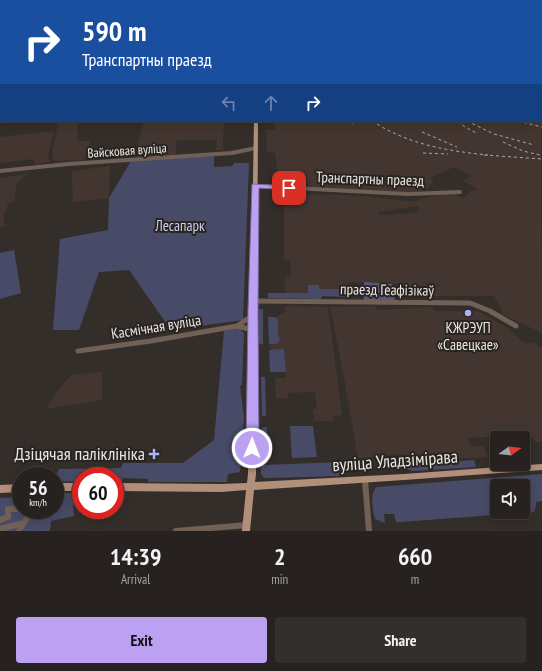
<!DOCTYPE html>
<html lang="en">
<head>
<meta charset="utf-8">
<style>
	:root { --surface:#272220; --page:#332f2d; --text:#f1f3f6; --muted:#a4a4a5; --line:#433f3e; --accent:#bca0f2 }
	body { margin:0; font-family:"PT Sans Narrow",sans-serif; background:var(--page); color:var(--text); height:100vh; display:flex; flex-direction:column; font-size:15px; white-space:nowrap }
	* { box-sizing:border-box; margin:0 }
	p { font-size:13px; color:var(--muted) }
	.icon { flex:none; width:22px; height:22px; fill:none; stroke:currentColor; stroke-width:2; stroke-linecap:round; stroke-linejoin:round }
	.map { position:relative; height:531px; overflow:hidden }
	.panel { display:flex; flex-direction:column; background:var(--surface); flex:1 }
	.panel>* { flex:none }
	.top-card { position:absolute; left:0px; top:0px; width:542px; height:122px; box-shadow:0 2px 10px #0003,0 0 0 1px var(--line); background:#1a4fa0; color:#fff; overflow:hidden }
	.needle { width:26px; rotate:76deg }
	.tools { position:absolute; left:490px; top:431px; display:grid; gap:8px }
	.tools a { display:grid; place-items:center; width:40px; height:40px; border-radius:4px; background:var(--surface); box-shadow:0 2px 10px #0003,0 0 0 1px var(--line); font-size:20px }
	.speed { position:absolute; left:12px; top:467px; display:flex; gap:8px; font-size:20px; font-weight:700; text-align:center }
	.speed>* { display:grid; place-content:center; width:52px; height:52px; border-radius:50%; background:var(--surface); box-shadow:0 2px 10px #0003,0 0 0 1px var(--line); line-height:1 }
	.speed small { font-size:10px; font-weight:400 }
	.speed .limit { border:6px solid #d22; background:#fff; color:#111 }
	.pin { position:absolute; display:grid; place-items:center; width:34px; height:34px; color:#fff; margin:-17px; border-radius:8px; box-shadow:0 2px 6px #0006 }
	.me { position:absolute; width:44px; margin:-22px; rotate:1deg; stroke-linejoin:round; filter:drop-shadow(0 0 3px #0008) }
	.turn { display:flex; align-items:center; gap:14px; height:84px; padding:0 16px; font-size:18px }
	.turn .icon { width:52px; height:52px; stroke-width:2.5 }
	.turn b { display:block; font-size:28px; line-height:34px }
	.lanes { display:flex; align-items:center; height:38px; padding:0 16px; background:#0003; justify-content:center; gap:20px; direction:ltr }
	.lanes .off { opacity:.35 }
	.eta { display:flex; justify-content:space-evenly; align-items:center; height:68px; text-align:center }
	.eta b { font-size:24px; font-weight:600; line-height:28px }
	.action { display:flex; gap:8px; margin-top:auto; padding:8px 16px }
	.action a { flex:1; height:46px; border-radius:4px; background:var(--accent); color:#111; font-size:16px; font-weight:600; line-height:46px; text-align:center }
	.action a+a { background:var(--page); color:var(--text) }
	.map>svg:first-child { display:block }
</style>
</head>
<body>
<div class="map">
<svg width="542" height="531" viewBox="0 0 542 531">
	<rect width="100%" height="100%" fill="#342e2a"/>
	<!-- built -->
	<path fill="#433630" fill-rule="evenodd" d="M73,0H232L233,1H68Z
		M541,40L542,333L504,315L494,296H422L417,295L415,288L412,286H402L398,284L348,282V289H319L308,285L309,293H285V277H290L291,276L290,260H284V193L366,196L415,202V201L442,194L453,193L463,199L470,192L478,189L463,181L471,176L454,167L430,178V179L433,180L432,184L427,189L417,191L406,192L308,187L306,175H278L275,153L267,152L266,130H275L274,121H541ZM418,206L419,209L417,210V213L379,215V212Z
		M57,121H78L77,141H90L84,160L57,161L53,160L52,150L57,130Z
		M144,121H224L223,140H221L223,142V150H216L217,140H176L174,142H177L175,155L137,157L138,153L136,152Z
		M46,132L47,133L54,132L48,157L50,162L36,164L33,159L0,163V137Z
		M110,166L109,198L73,202L72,171Z
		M28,174L17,183L14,202L8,203L6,212L3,213L4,222L7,226H0V178Z
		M285,306L328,307L342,415L333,416L334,421H314L313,409H317L315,392L288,393V398L276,399L275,378H286L284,350H271L270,320L285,312Z
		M376,306L377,310L432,307L434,311H478L508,328L523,342L527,344L534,342L539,347L542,346V442H535L533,438H507L506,436L468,438L471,446H484L488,457L404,462L401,454L358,459L345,383L330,307Z
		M102,372V400L46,409L53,397L71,375Z"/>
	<!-- green -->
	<path fill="#484b67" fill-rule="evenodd" d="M214,156V167L233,166L234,163H249L243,320L171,330L129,270L99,272L79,330H53L60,239L108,230L109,198L131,161Z
		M14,250L21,293L0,299V253Z
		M308,285H319V289H348V297L322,296L321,299L268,298V293H308Z
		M259,309H263V345L259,343Z
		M268,317H275L278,320V336L280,338L278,344H269Z
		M239,328L244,333L242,385L240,386L244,417L240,472L228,474L227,482H148V479L123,478L122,482H115V476H81V482L55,481L54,474L57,473L59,469L121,468L123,463H183L214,440L224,331Z
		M284,349L286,372H270L269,350Z
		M261,377H265L266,416H262Z
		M290,426H313L317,457L292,458Z
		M262,427H267V461H262Z
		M474,460L476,467L413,471L409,470L405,465Z
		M342,462L343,473L338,476L268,478H264L261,474V468L263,465Z
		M542,474V501L536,502V506L534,512L401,522H396L394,514H384L385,523L375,519C373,510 369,493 377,487ZM497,486H523V512H497Z
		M57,493H73L81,496L80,503L73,505L74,516L51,521L50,531H23L35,510H55V494Z
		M21,497V510H29L16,531H0V498Z"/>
	<!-- forest -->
	<path fill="#53577d" d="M364,282L392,284L395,301L364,300Z"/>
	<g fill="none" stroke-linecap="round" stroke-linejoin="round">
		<!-- minor-far3 -->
		<path stroke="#716056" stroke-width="2.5" d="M380,0L385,1
			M65,1L70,0
			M248,1L268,0"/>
		<!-- minor-far2 -->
		<path stroke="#716056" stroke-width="4" d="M0,171L68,164L232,153L256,148
			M255,186L408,194L460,192"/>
		<!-- minor-far1 -->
		<path stroke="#716056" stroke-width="5" d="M253,301L470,303L490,311L516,326
			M253,315L237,326L249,329L253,332
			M78,351L151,341L237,326"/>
		<!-- minor -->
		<path stroke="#716056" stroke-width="6" d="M365,480L369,531
			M0,520L8,517V509H21
			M0,529L24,523
			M19,531L32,510
			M176,531L247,525"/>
		<!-- major -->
		<path fill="#b28f7b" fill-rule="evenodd" d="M247,0H249V1H247Z
			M0,28H1V30H0Z
			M254,121H258L256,474L255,482L404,474L542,464V470L404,480L254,490L250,531H242L246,490L221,492L115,491V483L221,484L247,483L248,474Z
			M55,483H81V491H55Z
			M21,484V492L0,493V485Z"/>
		<!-- rail -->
		<path stroke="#ada9a5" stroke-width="1" stroke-dasharray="3 3" stroke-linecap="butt" d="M501,0L503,1
			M351,121L353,125
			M372,121C407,144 447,151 488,155
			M458,121L465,127L478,134
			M467,121L494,134L534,145
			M518,121L542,127
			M422,132L457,147
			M503,142L523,151L540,155
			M423,153L448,154
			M484,155L542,159"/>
	</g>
	<!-- route -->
	<path fill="#bca0f2" stroke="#7a689d" d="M252,184L289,186L293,188L289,190L259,188L258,310L259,448L257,452L252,454L248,452L246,448L248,310Z"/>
	<!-- markers -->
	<g fill="#a9b0fc" stroke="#2a2421" stroke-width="1.5">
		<circle cx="468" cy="313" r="4"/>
		<path d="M152 448h4v4h4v4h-4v4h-4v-4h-4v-4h4z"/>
	</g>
	<g text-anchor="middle" stroke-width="4" stroke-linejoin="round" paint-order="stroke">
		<!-- far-street labels -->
		<g font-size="13" fill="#eae6e3" stroke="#2a2421">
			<text transform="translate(127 150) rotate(-4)" y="5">Вайсковая вуліца</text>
		</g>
		<!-- street labels -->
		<g font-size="15" fill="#eae6e3" stroke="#2a2421">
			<text transform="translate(370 179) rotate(2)" y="5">Транспартны праезд</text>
			<text transform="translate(387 290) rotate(1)" y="5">праезд Геафізікаў</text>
			<text transform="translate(156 327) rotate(-9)" y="5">Касмічная вуліца</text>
		</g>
		<!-- park labels -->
		<g font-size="15" fill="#c8cdf4" stroke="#2a2421">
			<text x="180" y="231">Лесапарк</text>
		</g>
		<!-- poi labels -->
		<g font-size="15" fill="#eae6e3" stroke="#2a2421">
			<text x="468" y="333">КЖРЭУП<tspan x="468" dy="17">«Савецкае»</tspan></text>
		</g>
		<!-- near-poi labels -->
		<g font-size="18" fill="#eae6e3" stroke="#2a2421" text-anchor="end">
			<text x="145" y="460">Дзіцячая паліклініка</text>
		</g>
		<!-- near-street labels -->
		<g font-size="18" fill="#eae6e3" stroke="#2a2421">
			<text transform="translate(395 461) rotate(-4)" y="6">вуліца Уладзімірава</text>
		</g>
	</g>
</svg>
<div class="tools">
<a><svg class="needle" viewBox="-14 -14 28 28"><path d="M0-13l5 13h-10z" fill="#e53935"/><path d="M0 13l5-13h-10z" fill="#a4a4a5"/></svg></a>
<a><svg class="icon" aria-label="sound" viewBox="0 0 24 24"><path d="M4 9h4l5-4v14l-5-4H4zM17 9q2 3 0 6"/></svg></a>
</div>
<div class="speed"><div>56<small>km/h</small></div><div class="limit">60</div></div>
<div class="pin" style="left:289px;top:188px;background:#d93025"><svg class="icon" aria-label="arrive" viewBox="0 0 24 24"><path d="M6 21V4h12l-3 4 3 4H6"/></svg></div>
<svg class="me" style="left:252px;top:448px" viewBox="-20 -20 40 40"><circle r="17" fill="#bca0f2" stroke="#fff" stroke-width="3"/><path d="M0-11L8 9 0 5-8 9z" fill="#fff"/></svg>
<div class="top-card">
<div class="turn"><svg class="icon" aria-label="right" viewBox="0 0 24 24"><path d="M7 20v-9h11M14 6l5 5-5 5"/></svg><div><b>590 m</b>Транспартны праезд</div></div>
<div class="lanes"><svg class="icon off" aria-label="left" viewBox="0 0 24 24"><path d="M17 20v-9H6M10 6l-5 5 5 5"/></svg><svg class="icon off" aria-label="ahead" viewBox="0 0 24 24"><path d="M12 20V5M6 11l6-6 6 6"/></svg><svg class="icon" aria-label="right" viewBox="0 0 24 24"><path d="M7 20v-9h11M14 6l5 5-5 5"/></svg></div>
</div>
</div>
<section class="panel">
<div class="eta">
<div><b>14:39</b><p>Arrival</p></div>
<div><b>2</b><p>min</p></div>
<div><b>660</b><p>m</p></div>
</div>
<div class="action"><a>Exit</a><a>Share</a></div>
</section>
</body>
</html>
